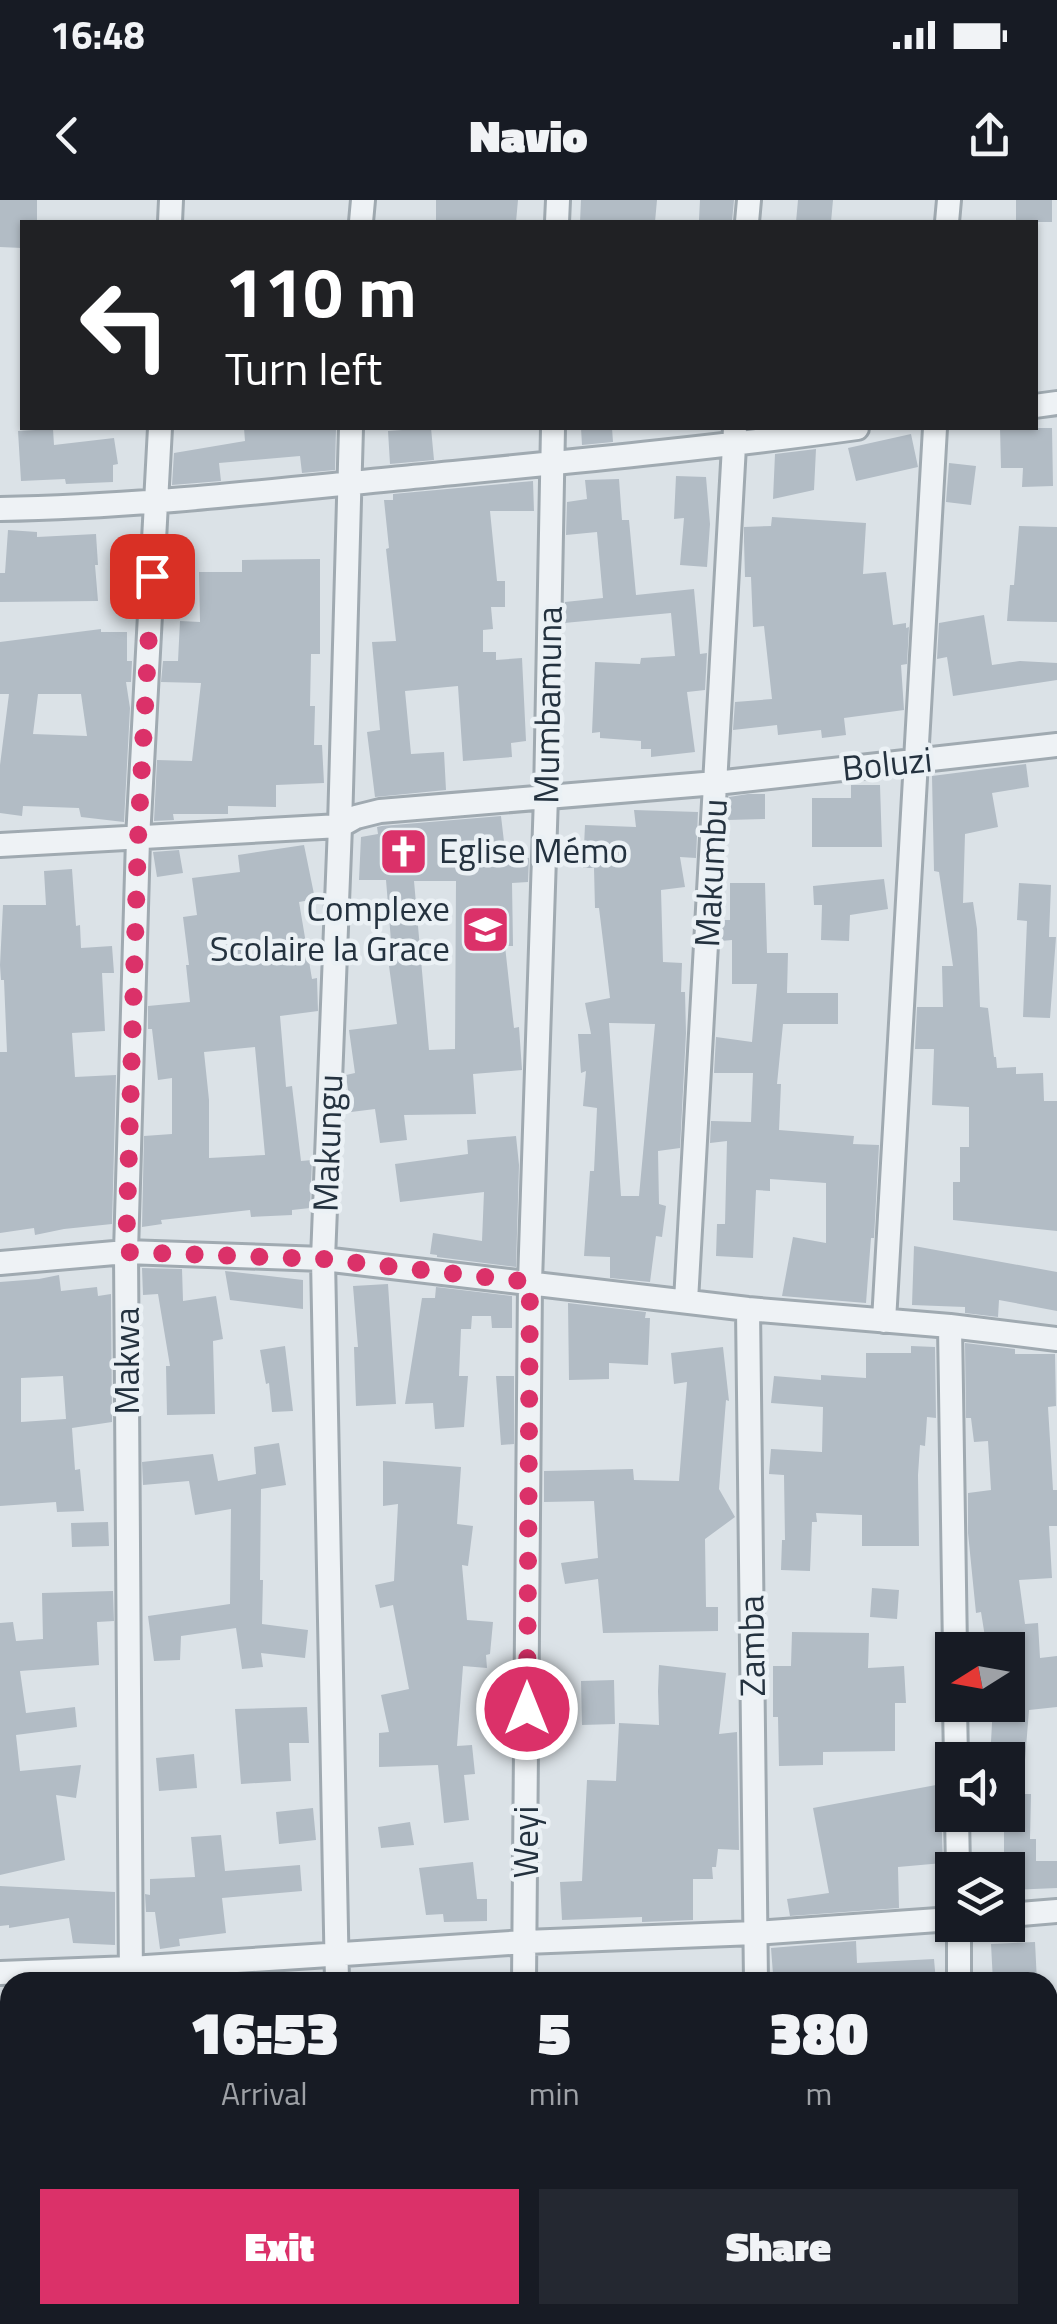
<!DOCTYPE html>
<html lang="en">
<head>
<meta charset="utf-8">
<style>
	:root { --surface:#171b24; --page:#242831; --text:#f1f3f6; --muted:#9ea1a6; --accent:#db3169 }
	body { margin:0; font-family:"Titillium Web",sans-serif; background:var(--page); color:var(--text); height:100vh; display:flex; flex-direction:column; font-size:38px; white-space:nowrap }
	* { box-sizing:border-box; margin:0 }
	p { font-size:32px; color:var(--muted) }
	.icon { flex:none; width:55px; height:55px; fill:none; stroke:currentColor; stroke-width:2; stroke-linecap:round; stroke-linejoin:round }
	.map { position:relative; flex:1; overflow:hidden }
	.drawer { position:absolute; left:0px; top:1772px; width:1058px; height:352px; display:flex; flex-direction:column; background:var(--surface); border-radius:30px 30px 0 0; box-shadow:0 2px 8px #0004 }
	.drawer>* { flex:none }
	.guide { position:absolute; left:20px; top:20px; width:1018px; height:210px; border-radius:0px; box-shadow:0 2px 8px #0004; background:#202124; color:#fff; overflow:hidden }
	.needle { width:65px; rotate:259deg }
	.tools { position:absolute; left:935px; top:1432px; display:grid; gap:20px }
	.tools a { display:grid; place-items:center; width:90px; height:90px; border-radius:0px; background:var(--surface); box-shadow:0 2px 8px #0004; font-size:50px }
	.pin { position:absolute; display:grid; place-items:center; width:85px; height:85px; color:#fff; margin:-42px; border-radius:20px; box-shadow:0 5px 15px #0006 }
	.me { position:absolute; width:110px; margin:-55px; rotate:0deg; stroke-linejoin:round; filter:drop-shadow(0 0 8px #0008) }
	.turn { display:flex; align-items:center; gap:35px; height:210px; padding:0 40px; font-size:45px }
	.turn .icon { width:130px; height:130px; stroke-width:2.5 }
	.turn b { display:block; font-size:70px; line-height:85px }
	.eta { display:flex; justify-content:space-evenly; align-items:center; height:170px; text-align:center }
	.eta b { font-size:60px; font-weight:800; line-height:70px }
	.cta { display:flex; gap:20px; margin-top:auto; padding:20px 40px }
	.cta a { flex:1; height:115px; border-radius:0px; background:var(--accent); color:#fff; font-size:40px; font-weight:800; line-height:115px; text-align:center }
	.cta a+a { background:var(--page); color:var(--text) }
	.status { display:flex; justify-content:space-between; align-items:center; height:70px; padding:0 50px; background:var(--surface); direction:ltr }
	.status svg { height:28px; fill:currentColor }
	header { display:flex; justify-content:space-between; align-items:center; height:130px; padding:0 40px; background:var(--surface); font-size:45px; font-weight:800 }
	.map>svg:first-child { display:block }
</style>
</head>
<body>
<div class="status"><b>16:48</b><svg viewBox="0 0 49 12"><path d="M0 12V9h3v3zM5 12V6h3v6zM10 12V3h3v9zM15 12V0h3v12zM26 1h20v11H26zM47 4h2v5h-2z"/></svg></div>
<header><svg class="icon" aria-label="back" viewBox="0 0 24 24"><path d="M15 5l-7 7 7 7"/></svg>Navio<svg class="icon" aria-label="share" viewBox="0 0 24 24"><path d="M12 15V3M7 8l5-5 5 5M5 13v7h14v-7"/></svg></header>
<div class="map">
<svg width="1057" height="2124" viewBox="0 0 1057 2124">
	<rect width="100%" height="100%" fill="#dbe2e7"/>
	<!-- building -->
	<path fill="#b2bcc5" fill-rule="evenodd" d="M0,0H37V22H22V48L0,47Z
		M436,0H518L516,22H436Z
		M581,0H657L655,22H580Z
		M700,0H734L732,21L699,20Z
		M798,0H833L831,22H796Z
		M1016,0H1052V22H1016Z
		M244,228H336L335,270L302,273L300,256L219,263L221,281L172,285L174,253L245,241Z
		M431,228L434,260L390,264L388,231Z
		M581,228H612L613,242L582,245Z
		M1000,228H1052L1053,286L1022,287L1023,268H1001Z
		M53,229L54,245L114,238L118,264L113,265V282L66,284L65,279L21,281L18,231Z
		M911,234L918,267L856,281L848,248Z
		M816,249L814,290L773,299L775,254Z
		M949,263L976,266L971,305L946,302Z
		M676,276L706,277L710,324L707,367L680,365L684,318L674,319Z
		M619,279L622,320H629L636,395L694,389L700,454L707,453L705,490L687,492L695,552L651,557V549H641V541L600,538V532L592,533L595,462L640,464L641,458L675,456L671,413L564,423L565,402L603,398L597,332L566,335L567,302L587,299L585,280Z
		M533,281L534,311H490L497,381H505V407H491L493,429L483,430V452H496V460L522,458L526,541L511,543L512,557L463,561L458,486L405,491L411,554L444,552L446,590L375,597L367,532L380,530L372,442L396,441L386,349L389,348L384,300H393V294Z
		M772,317L866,323L863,374L886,372L893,425L906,423V428L909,427L907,464L901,465L904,510L844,518L846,535L822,538L821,530L778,535L777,525L733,530L735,502L772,499L764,426L753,427L751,377H745L744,341V327L771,326Z
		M1019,326L1057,327V422L1007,421L1010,385H1014Z
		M8,330L37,332V337L96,334L98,365H95L98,401L0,402V373H5Z
		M320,359V454H311L310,506H315L314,545H322L324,583L276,585V607L228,606V614H173L174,620L154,621L157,560L192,561L201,483L161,482L163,461H178L180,421L200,422L199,372H242V360Z
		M984,415L992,465L1020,461L1057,463V480L953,496L947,457L937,459L939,423Z
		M101,429V432H127V461H132L131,482H126L130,508L124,622L81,617L79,608L23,606L22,616L0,613V565L9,494H0V442ZM38,494H81L87,536L33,534Z
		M1026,564L1029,587L992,593L998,627L965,634L963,703L973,702L977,729L980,807L988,808L994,857H996L997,868L1016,867V874L1043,873L1044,901H1057V1031L953,1020V982H960V947H969V907L932,905L934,849H915L917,807H943L942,766H953L939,672L934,671L932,576Z
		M851,585H880L882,647H812V598H851Z
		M748,594H765V619L728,620L729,597Z
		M634,610L698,612L696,658L680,657L685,687L661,690L663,762L682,763L681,792H685L686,833L680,948L658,951L659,1004L666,1006L662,1037L656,1036L650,1082L610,1078V1057L584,1056L590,971H594L597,908L583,906L586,871L581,873L578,834H591L585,803L610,798L599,708H595L594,668H583L585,625L636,627ZM609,823L655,824L639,996H621Z
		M501,616L506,659L529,658L528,682L512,683L513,746H505L514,828L519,827L522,870L473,874L476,914L404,915L407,940L380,943L375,909L351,912L346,875L355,873L349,830L397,824L389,766L393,765L386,680H359L361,637L378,634L377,627L382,626ZM414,681H456L455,849L429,850Z
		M304,645L315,699L299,702L312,779L317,778L318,811L280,816L286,887L292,886L301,961L312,960L310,1008L292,1010V1015L251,1017L250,1010L161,1020L162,1024L142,1027L144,936L172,934V878L158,880L152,829H148V806L190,802L186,765H189L183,717L197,715L192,678L240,672L238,655ZM255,847L265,955L209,958V900L204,852Z
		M179,650L183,673L157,677L153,652Z
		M72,669L76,726L80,725L81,748L112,746L114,773H102L105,831L72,833L75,877L116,875L112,1024L64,1029L35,1035L34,1028L0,1033V852H7L4,780H1L0,765L3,705H46L44,671Z
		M884,679L888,709L850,715L849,741L821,740L822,705H814L813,686Z
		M730,683H765L767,753H788L787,793H838V824H783L777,884H781L779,930L854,936L853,944L879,945L874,1038H871L866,1103L782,1096L793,1037L826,1043V983L770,979V991L756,990L753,1058L716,1056L717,1024H725L727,941L710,943L711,921L751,922L753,873H714L716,837L752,842L757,784H732V740L721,741L722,720H730Z
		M1019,683L1051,685L1049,737H1056L1050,818L1023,817L1027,721L1017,720Z
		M516,936L519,965L516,1067L437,1057V1055L430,1054L433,1033L482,1041L484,992L400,1002L395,964L468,954L467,940Z
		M914,1046L1057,1072V1111L999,1100L998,1117L965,1113V1107L912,1105Z
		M142,1068L182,1069L183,1101L216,1096L223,1139L213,1141L215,1214L167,1215L166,1166H170L158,1094L143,1095Z
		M225,1071L303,1080V1109L230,1100Z
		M59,1075L61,1091L97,1087L98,1096L111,1094L112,1222L72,1228L75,1270L80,1269L84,1311L57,1312L56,1302L0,1306V1082L39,1079ZM63,1176L66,1219L21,1222V1178Z
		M388,1084L396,1204L356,1206L354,1147H358L353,1086Z
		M436,1087L512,1096V1128H492L491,1116H472L471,1129H461L459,1176H468L464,1227L435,1229L433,1203L405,1204L422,1098H435Z
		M568,1103L646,1112L645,1118H650L648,1165L609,1163V1179L569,1180Z
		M965,1143L1015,1149V1154H1055L1056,1206L1048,1207L1053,1290H1057V1326H1049L1052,1378L1019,1380L1025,1424L1038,1423L1040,1458L1057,1456V1507L1029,1510L1025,1560H990L993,1505H1008V1434L985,1437L981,1412L976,1413L968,1333V1293L991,1290L988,1241L974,1242L971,1218H966Z
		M285,1146L293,1211L272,1212L269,1183L266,1184L260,1150Z
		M911,1146L935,1147L936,1218L927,1217L925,1246L920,1245L918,1275L919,1346H862V1315L816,1313L817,1322H812L810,1371L781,1370L782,1340H785L784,1275L769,1274L771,1249L822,1252L823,1207L771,1203L774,1176L821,1180V1175L866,1178V1153H911Z
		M723,1147L729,1201L726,1200L719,1289L735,1317L705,1339L706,1407H718V1431L603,1433L598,1379L565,1384L561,1363L598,1358L594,1301L544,1302V1271L633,1269L634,1280L679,1281L687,1182L674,1184L671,1153Z
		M496,1176H514V1244L501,1245Z
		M279,1243L286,1285L261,1289L260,1380H263L262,1424L308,1430L305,1458L261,1453L263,1467L242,1469L236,1428L181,1436L180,1460L154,1461L148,1416L230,1404L231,1309L195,1315L189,1281L143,1285L142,1262L213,1254L218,1281L256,1274L254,1247Z
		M383,1261L461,1267L457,1324L473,1326L468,1366L462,1365L467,1420L493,1422L490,1454L486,1455L487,1468L463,1466L457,1546L472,1545L475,1574L464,1575L469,1620L444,1623L438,1565L379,1567V1533L389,1532L381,1495L409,1489L393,1405L380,1408L375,1385L394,1381L398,1304L383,1306Z
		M108,1322L109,1346L72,1347L71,1323Z
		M872,1388L899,1390L897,1419L870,1417Z
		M113,1391L114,1421L97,1422L99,1465L20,1471L26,1513L75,1507L77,1527L16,1535L20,1571L81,1565L76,1598L56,1595L65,1660L0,1675V1423L13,1422L16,1441L43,1439L42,1393Z
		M792,1432L869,1433L868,1468L904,1466L906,1503H895V1551L823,1552V1565L779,1566L778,1517H773V1466H791Z
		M659,1465L726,1473L719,1534L737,1532L739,1650L718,1649L716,1667H712L713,1679H693V1720L642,1722V1717L562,1720L560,1682L582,1681L587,1580L616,1581L619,1523L659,1525L658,1491Z
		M614,1480L615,1524L582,1525L581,1481Z
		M307,1507L309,1543H289L291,1581L241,1584L235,1509Z
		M194,1554L197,1588L159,1591L156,1558Z
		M936,1585L942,1634L943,1663L898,1667L899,1708L790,1716L787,1699L829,1693L813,1608Z
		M1008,1594H1031L1030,1639H1036V1661H1057V1688L1008,1690V1670L1004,1663V1615H1008Z
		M313,1608L316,1640L279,1644L276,1612Z
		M410,1622L414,1645L381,1648L378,1627Z
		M221,1635L225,1671L300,1665L302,1691L222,1698L226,1733L179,1739L180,1746L160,1749L155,1712H146L145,1694L150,1695V1679L195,1677L191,1637Z
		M473,1662L477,1699H487V1721L444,1722L443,1714L426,1715L419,1668Z
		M0,1686L115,1692V1745L73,1743L69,1718L9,1728V1725L0,1726Z
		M856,1741L857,1763L934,1759L936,1782H782L781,1773L773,1774L771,1748Z
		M1035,1742L1037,1782H993L991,1744Z"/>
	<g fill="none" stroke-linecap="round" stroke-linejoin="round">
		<defs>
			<path id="minor" d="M170,22L171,0
				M361,22L363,0
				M557,22L558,0
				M747,22L749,0
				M947,22L949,0
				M1035,206L1057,203
				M0,309C134,307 269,291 403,278C554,263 706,249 857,228
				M0,645L340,626L356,617L380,611L716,583L1057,545
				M0,1063L126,1052L323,1059L748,1109L950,1126L1057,1139
				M686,1101L735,228
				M748,1109L756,1782
				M884,1121L935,228
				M950,1126L955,1450
				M955,1505L956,1560
				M957,1615L958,1670
				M1008,1715L1057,1711
				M959,1725V1782
				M0,1773L131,1768L525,1742L755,1733L952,1719
				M131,1782L126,1052L138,639L160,228
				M337,1782L323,1059L340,626L351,228
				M524,1782L530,1082L546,596L553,228
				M759,2115V2124
				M959,2115V2124
				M127,2124V2115
				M329,2124V2115
				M521,2124V2115"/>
		</defs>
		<!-- minor casing -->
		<use href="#minor" stroke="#a0aab1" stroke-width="28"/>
		<!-- minor -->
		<use href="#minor" stroke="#eef2f5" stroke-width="22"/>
	</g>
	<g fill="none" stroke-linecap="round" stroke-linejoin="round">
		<!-- route -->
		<path stroke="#db3169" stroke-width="18" stroke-dasharray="0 32.4" d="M152,376L138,639L126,1052L323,1059L530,1082L527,1509"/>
	</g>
	<!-- icons -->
	<defs>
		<symbol id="church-square" viewBox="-11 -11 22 22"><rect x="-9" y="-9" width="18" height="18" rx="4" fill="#db3169" stroke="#ebf1f5"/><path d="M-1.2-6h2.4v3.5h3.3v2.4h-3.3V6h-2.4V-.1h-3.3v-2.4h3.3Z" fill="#fff"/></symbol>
		<symbol id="school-square" viewBox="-11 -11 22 22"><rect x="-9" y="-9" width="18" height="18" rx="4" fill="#db3169" stroke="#ebf1f5"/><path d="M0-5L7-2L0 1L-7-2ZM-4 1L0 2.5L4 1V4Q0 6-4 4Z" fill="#fff"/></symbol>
	</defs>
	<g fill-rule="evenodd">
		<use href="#church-square" x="376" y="624" width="55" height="55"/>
		<use href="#school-square" x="458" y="702" width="55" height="55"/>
	</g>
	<g text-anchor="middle" stroke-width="9" stroke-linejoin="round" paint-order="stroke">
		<!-- street labels -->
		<g font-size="35" fill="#24323f" stroke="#ebf1f5">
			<text transform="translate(548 505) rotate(-89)" y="12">Mumbamuna</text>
			<text transform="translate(887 564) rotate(-6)" y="12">Boluzi</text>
			<text transform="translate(711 673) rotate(-87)" y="12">Makumbu</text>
			<text transform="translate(328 943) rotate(-88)" y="12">Makungu</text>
			<text transform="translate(127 1161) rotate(-90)" y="12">Makwa</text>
			<text transform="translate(752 1446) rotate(-91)" y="12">Zamba</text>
			<text transform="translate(526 1642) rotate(-90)" y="12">Weyi</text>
		</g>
		<!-- poi labels -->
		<g font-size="35" fill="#24323f" stroke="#ebf1f5" text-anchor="start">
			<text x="439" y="663">Eglise Mémo</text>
			<text x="450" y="721" text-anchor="end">Complexe<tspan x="450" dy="40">Scolaire la Grace</tspan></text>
		</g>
	</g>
</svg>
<div class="tools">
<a><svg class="needle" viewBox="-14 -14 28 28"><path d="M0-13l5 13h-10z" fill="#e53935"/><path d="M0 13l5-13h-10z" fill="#9ea1a6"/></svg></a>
<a><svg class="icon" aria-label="sound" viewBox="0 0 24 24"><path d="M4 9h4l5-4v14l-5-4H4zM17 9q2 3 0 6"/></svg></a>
<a><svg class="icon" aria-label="layers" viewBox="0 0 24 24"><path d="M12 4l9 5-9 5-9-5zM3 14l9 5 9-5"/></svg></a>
</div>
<div class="pin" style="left:152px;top:376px;background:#d93025"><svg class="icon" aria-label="arrive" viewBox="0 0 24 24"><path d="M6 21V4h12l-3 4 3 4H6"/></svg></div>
<svg class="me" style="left:527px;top:1509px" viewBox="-20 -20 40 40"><circle r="17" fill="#db3169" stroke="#fff" stroke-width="3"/><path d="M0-11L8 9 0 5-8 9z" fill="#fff"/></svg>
<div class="guide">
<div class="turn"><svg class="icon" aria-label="left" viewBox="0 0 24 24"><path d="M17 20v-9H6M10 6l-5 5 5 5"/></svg><div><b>110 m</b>Turn left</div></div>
</div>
<section class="drawer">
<div class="eta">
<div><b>16:53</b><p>Arrival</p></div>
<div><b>5</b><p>min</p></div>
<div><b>380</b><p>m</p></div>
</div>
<div class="cta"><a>Exit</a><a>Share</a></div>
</section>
</div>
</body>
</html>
